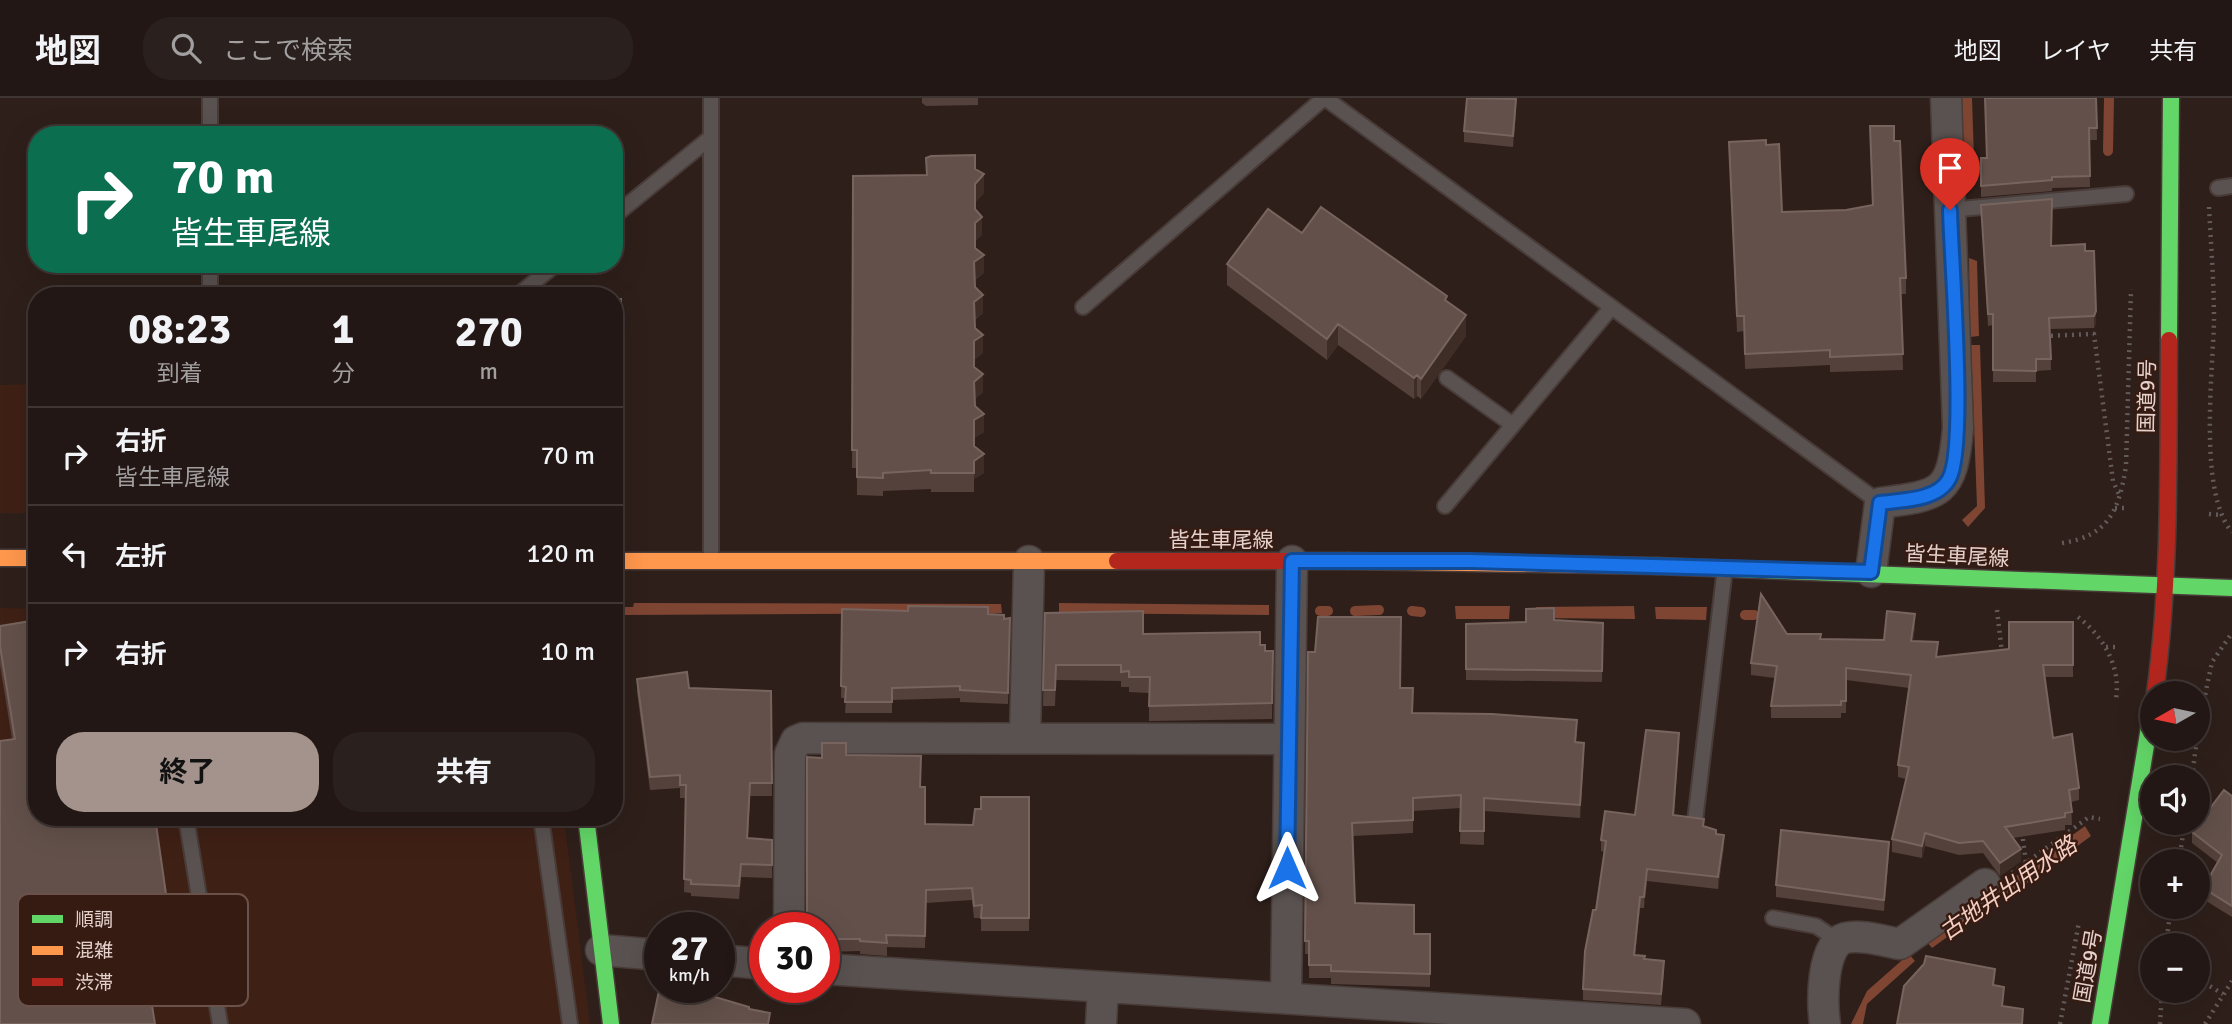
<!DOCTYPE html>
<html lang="ja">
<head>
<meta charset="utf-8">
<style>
	:root { --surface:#221714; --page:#2a201d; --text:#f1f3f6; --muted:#a29fa0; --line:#3f3634; --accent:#a4938d }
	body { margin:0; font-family:Signika,"Noto Sans JP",sans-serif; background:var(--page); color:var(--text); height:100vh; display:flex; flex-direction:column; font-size:26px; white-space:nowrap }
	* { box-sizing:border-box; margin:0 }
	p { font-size:23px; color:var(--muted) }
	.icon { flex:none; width:38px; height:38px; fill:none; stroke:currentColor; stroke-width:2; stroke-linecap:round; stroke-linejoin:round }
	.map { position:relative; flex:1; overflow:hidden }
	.details { position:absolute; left:28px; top:189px; width:595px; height:539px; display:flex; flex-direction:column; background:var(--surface); border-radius:28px; box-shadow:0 7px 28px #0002,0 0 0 2px var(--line) }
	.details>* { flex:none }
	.banner { position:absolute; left:28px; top:28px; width:595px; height:147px; border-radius:28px; box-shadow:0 7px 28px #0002,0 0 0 2px var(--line); background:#0b6e4f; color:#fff; overflow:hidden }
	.needle { width:46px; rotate:261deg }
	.fabs { position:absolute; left:2140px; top:583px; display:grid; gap:14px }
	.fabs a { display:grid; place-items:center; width:70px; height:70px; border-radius:50%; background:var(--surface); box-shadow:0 7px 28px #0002,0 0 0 2px var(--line); font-size:35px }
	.speed { position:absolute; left:644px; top:814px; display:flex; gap:14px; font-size:35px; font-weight:700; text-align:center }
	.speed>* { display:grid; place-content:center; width:91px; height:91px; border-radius:50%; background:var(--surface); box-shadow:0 7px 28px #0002,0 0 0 2px var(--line); line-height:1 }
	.speed small { font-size:18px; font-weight:400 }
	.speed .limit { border:10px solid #d22; background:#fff; color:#111 }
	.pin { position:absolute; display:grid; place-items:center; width:60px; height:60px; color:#fff; margin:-72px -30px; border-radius:50% 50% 50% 0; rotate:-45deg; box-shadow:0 0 7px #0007 }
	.pin .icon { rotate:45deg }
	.me { position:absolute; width:77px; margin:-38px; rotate:0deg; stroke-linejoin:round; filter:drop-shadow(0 0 5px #0008) }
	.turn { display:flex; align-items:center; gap:24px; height:147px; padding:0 28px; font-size:32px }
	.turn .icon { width:91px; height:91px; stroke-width:2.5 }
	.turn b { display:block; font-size:49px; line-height:60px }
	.eta { display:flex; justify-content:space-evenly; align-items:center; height:119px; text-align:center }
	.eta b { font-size:42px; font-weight:700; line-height:49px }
	.button { display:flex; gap:14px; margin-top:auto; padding:14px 28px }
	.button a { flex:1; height:80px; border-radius:28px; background:var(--accent); color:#111; font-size:28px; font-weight:700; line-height:80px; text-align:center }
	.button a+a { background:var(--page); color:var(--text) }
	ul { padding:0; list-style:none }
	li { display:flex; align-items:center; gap:21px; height:98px; padding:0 28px; border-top:2px solid var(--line) }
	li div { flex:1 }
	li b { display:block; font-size:26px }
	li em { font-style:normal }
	header { display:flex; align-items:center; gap:42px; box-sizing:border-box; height:98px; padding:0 35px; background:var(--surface); border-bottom:2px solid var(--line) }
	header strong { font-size:33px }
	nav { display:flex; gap:38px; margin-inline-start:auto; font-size:24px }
	.search { width:490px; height:63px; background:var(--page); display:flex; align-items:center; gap:18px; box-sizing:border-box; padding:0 24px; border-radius:28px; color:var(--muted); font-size:26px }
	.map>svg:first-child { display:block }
</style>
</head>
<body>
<header>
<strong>地図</strong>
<div class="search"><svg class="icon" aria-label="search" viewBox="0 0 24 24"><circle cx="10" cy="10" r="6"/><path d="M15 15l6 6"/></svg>ここで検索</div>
<nav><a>地図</a><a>レイヤ</a><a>共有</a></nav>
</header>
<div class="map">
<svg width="2232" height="926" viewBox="0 0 2232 926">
	<rect width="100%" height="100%" fill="#2e1f1a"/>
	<!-- built -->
	<path fill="#3f2015" d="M37,286V415H0V287Z
		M0,510L37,511V719H564L590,926H0Z"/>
	<!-- water -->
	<path fill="#7e4533" d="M1969,160L1977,163L1979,238L1970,239Z
		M1971,247H1980L1985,410L1968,429L1962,422L1977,408Z
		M634,505L1001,506L1002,515L623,517V509H633Z
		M1059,505L1269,507V517L1059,515Z
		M1455,508H1510L1509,521H1456Z
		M1634,508L1635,521L1537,520L1536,509Z
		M1655,509H1707L1706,522L1656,521Z
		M2085,728L2091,738L2015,794L2012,792L1932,850L1926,843Z
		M1909,856L1915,863L1867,906L1863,926H1851L1867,893Z"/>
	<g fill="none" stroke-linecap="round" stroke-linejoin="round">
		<!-- stream -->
		<path stroke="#7e4533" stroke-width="10" d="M1967,0L1969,60
			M2108,53L2109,0
			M1320,513H1328
			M1355,513L1379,512
			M1412,513L1421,514
			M1745,517H1754"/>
		<defs>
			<path id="lane" d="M1325,0L1880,405
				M210,37V0
				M2218,90L2232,88
				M1949,112L2126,96
				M614,118L710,40
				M210,198V166
				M517,198L556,166
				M1083,209L1324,0
				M1447,280L1513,327
				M1445,408L1611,210
				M711,462V0
				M186,719L220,926
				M541,719L570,926
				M1695,723L1725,470
				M1773,820L1816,828L1839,843"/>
			<path id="street" d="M1871,474L1880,405C1942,397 1952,396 1958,330L1946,0
				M1025,640L1029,463
				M789,830L790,656L796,643L803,640L1288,641
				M601,852L660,857
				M719,862L765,866
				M824,871L1685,926
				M1286,899L1292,463
				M1101,926L1103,889
				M1825,926C1822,905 1821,847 1845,840C1861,836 1884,843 1900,846L1985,786"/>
			<path id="fast" d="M2169,242L2171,0
				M1657,468L2232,490
				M586,719L611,926
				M2100,926L2152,611"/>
			<path id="slow" d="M0,460H37
				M614,463H1117
				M1348,463L1657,468"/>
			<path id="jam" d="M1117,463H1348
				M2155,595C2171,479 2168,359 2169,242"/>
		</defs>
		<!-- lane casing -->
		<use href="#lane" stroke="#493c38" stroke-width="18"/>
		<!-- street casing -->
		<use href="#street" stroke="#493c38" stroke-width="33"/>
		<!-- fast casing -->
		<use href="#fast" stroke="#493c38" stroke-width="19"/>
		<!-- slow casing -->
		<use href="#slow" stroke="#493c38" stroke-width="19"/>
		<!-- jam casing -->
		<use href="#jam" stroke="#493c38" stroke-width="19"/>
		<!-- path -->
		<path stroke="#635b59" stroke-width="4.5" stroke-dasharray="2 5" stroke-linecap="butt" d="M2209,109C2211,147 2214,185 2214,222C2213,274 2198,395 2232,434
			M2044,238L2094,236L2113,383L2120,399
			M2115,410H2127
			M2209,416L2221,417
			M2062,445C2109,438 2119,412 2126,368L2131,191
			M1997,512L2002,555
			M2078,519C2103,538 2121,568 2116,601
			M2106,549H2117
			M2198,631L2212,564L2232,535
			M2192,679L2197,640
			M2022,734L2026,765
			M2179,763L2185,724
			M2012,775L2089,719L2100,721
			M2166,847L2171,808
			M2198,881L2223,896
			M2060,926L2079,824
			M2160,926L2162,892
			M2205,926L2232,883"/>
		<!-- lane -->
		<use href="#lane" stroke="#595250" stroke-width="14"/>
		<!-- street -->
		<use href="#street" stroke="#595250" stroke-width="30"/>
		<!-- fast -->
		<use href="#fast" stroke="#63d668" stroke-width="16"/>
		<!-- slow -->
		<use href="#slow" stroke="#ff974d" stroke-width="16"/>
		<!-- jam -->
		<use href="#jam" stroke="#b3261e" stroke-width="16"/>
	</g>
	<!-- wall -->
	<path fill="#54413b" d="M922,0H978V7L926,8L922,5Z
		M2096,0L2097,42H2089L2090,89L2052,90V93L1981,99V60H1986Z
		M1516,13L1513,49L1464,44V33Z
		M1870,28L1894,43L1906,180V196H1901L1903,272L1830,274V267L1745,271L1744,233L1737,234L1729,44L1766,47L1782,114L1846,112L1872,108Z
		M926,60L975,71L984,95L975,104V111L982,137L975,143V150L984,175L975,182V189L983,215L975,222V230L983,255L974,262V269L983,294L975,301V308L984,334L974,340V348L984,375L974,381V394H931V391L883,393V398L857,397V370H852L853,78L926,77Z
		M1981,107L2051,148L2085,153L2096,225L2094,230L2050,231L2051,272L2036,273V284H1993V227L1988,228Z
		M1302,135L1447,204L1466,238L1421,301L1417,298L1414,301L1338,247L1327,262L1227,187V166Z
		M614,201H621V374H614Z
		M842,511L988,516L1004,521L1010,520L1008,606L960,604V600L892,602V615H845L846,600H841Z
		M1045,515L1143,536L1260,547L1265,553H1273L1272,621L1149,623V595L1129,594V589H1121V583L1056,582L1055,608H1043Z
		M1554,522L1603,525L1602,584L1466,582V526Z
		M2073,524V579H2045L2053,640L2079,690V702L2071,704L2072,727H2065V732L2013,740L2021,763L2000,778L1983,755L1959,757L1925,748L1922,760L1892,754V741L1906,681L1898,679V667L1909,590L1846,582V615H1841V620H1771V608L1775,580L1751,577V565L1787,536L1821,541L1884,542L1915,529L1913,543L1937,559L2009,551Z
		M0,528L168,810V830L140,834L12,641L0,567Z
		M1308,554L1400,590L1412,615L1577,635L1576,644L1584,658L1580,720L1484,713V747L1460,746L1461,710L1413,713V735L1353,738L1355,805L1414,836H1430V889L1331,886V880H1309V856H1305Z
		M637,581L689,590L771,593L772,698H750L748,740L772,742V780L741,779L739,801L691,798V795L684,794L686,700H680V690L650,692L637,594Z
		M1679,646L1674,717L1704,728L1716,736L1724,748L1718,791L1647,783L1644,810H1640L1635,857L1645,861L1664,874L1661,907L1583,902V891L1596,812L1605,754L1601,753V742L1635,717Z
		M846,657L921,689L925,726L973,727L981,711L1029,699V833H981V820H974L972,802L926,805L925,850L887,849V858L860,856V853L824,854V830H807Z
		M2232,698V819L2203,801V790L2218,765L2192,745V734Z
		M1889,756L1884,813L1776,799V787Z"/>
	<!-- shaded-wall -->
	<path fill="#3e2d27" d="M1516,1V13L1513,49V38Z
		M984,76V95L975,104V86Z
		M982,119V137L975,143V164L984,157V175L974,182L975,125Z
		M983,197V215L974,222V204Z
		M2096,213V225L2094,230V218Z
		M1466,217V238L1421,301V281Z
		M1338,226V247L1327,262V241Z
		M983,237V255L974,262V243Z
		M983,276V294L974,302V284Z
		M1417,277V298L1414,301V280Z
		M984,316V334L974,340V322Z
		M984,356V375L974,381V363Z
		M1915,516V529L1911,555V543Z
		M1679,635V646L1673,728V717Z
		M1584,645V658L1580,720V707Z
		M1925,735V748L1922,760V748Z
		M1724,737V748L1718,791V779Z
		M1889,744V756L1884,813V802Z
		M2021,751V763L2000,778V765Z
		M1647,771V783L1644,810V799Z
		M1640,799V810L1634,868V857Z"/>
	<!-- building -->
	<path fill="#63504a" stroke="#78645e" stroke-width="2" d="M1467,0L1516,1L1513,38L1464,33Z
		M1985,0H2096L2097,30H2089L2090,78L2052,79V82L1981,88V60H1987Z
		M1870,28H1894V43H1900L1906,180H1900L1903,256L1830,259V252L1745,256L1744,218H1737L1729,44L1766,42V47L1779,46L1782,114L1846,112L1873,107Z
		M975,57V71L984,76L975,86V111L982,119L975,125V150L984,157L974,164L975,189L983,197L974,204L975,230L983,237L974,243V269L983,276L974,284L975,308L984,316L974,322V348L984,356L974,363V375H931V372L883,375V380L857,379V352H852L853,78L927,77L926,60L931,58Z
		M2052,101L2051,148L2085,146V153H2094L2096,213L2094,218L2049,220L2051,261H2036V273L1993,272V216H1988L1981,107Z
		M1321,109L1447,198L1445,202L1466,217L1421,281L1417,277L1414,280L1338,226L1327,241L1227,166L1268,111L1302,135Z
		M614,201H621V359H614Z
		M1761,496L1787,536H1821L1820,541L1884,542L1887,513L1915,516L1911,543L1938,544L1936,559L2009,551V524H2073V567H2043L2053,640L2072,636L2079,690L2069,692L2072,714L2065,715V719L2005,729L2021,751L2000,765L1983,743L1959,745L1925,735L1922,748L1892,741L1909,669L1898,667L1911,577L1846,570V603H1841V607L1771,608L1777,568L1751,565Z
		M908,508L988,509V516L1004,517V521L1010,520L1008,595L960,592V588L892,590V604H845L846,589L841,588L842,511L908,513Z
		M1554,510V522L1603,525L1602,573L1466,571V526L1526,524V511Z
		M1143,513V536L1260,534V547H1265V553H1273L1272,605L1149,608L1150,579H1129V573L1121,574V567H1056L1055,592H1043L1045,515Z
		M1318,519H1401L1400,590H1413L1412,615L1492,616L1577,622L1575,644L1584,645L1580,707L1484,700V733H1460L1461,697L1413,700V722L1352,725L1355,805L1414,807V836H1430V876L1331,873V867H1309V843H1305L1308,554H1315Z
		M37,522V719H155L168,810L137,815L155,926H0V643L15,641L0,548V528Z
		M687,574L689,590L771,593L772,685H750L747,740L772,742V767L741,766L739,788L691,786V782L684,781L686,687H680V677L650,679L637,581Z
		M1646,632L1679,635L1673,717L1704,721L1703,728L1716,732V736L1724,737L1718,779L1647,771L1644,799H1640L1634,857L1645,858L1644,861L1664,863L1661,896L1583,891L1585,853L1593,812H1596L1606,743L1601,742L1605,713L1635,717Z
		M822,645H846V657L921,658L920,689H925V726L973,727L975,711H981V699H1029V820H981L982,807L974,808L972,790L926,792L925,838L886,837L887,845L860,843V841H824V829H807V659L822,660Z
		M2224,692L2232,698V808L2203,790L2222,757L2192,734Z
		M1781,732L1889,744L1884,802L1776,787Z
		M1926,858L1995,871L1993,887L2004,889L2002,908L2023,911L2022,926H1897L1904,888L1924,866Z
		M660,888V889H716L715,899L749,909V911L770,915L768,926H652Z"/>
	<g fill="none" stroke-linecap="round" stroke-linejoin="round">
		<defs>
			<path id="route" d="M1287,770L1292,463H1470L1871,474L1880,405C1901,402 1937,403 1949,381C1967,350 1951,160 1950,112"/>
		</defs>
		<!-- route casing -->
		<use href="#route" stroke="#114b97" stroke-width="18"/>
		<!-- route -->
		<use href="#route" stroke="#1a73e8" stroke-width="12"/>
	</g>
	<g text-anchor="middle" stroke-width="5" stroke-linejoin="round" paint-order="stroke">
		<!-- street labels -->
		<g font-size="21" fill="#e4d1cb" stroke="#361b12">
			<text transform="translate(2147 298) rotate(-89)" y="7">国道9号</text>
			<text x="1221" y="449">皆生車尾線</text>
			<text transform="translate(1957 458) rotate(3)" y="7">皆生車尾線</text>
			<text transform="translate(2088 868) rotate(-80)" y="7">国道9号</text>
		</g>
		<!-- water labels -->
		<g font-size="23" font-style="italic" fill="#f5cec1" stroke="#361b12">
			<text transform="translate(2008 790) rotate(-35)" y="8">古地井出用水路</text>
		</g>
	</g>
	<!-- legend -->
	<rect x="18" y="796" width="230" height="112" rx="10" fill="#361b12" stroke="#6a524a" stroke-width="2"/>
	<rect x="32" y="817" width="31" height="8" fill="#63d668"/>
	<rect x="32" y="848" width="31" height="9" fill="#ff974d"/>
	<rect x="32" y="880" width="31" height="8" fill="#b3261e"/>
	<g font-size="19" fill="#e4d1cb">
		<text x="75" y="828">順調</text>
		<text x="75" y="859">混雑</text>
		<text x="75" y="891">渋滞</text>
	</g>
</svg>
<div class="fabs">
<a><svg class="needle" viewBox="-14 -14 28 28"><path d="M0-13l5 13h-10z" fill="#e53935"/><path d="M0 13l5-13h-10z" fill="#a29fa0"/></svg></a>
<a><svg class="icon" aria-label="sound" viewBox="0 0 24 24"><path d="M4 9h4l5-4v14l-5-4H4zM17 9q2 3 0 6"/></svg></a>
<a>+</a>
<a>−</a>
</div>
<div class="speed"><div>27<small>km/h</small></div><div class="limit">30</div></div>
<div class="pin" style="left:1950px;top:112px;background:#d93025"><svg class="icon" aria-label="arrive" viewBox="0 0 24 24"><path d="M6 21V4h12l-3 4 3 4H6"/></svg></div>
<svg class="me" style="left:1287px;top:770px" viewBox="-20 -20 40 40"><path d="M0-17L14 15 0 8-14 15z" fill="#1a73e8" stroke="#fff" stroke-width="4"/></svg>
<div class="banner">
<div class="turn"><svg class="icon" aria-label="right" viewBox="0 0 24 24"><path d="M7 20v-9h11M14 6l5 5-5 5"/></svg><div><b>70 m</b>皆生車尾線</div></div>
</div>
<section class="details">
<div class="eta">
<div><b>08:23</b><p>到着</p></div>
<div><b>1</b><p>分</p></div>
<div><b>270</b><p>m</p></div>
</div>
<ul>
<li><svg class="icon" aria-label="right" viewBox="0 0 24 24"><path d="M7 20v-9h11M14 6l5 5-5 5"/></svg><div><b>右折</b><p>皆生車尾線</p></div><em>70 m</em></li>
<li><svg class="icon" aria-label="left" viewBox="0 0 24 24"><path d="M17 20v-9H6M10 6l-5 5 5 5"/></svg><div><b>左折</b></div><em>120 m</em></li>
<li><svg class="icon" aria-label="right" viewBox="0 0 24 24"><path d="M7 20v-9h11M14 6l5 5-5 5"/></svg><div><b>右折</b></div><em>10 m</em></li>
</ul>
<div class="button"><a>終了</a><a>共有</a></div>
</section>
</div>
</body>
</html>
